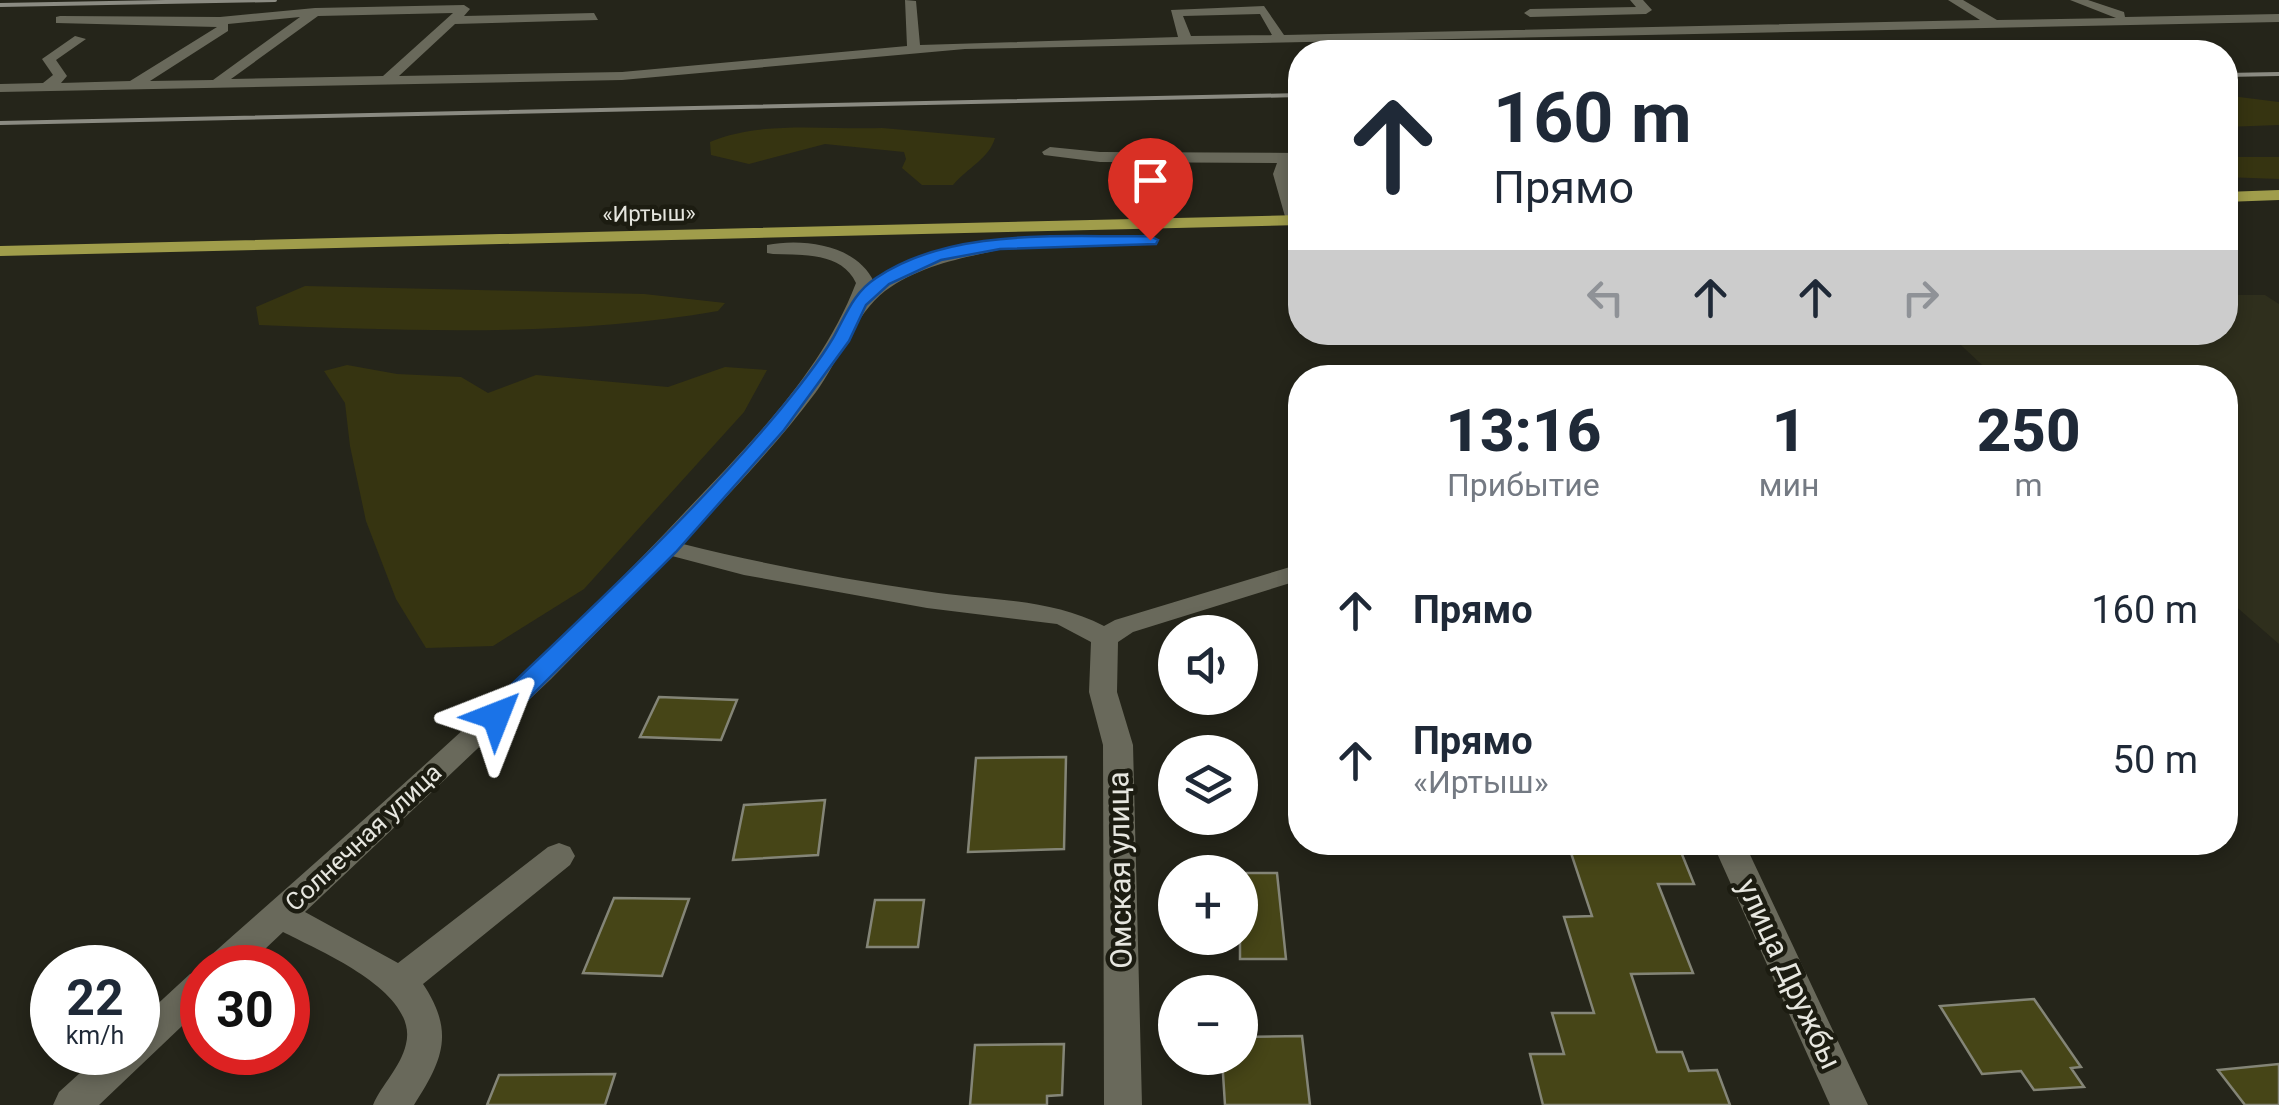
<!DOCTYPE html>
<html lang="ru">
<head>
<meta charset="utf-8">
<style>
	:root { --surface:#fff; --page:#f6f6f7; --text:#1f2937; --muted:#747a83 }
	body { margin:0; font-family:Roboto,sans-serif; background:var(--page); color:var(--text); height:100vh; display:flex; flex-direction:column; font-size:38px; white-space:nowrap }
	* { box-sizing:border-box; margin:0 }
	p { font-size:32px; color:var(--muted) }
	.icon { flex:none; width:55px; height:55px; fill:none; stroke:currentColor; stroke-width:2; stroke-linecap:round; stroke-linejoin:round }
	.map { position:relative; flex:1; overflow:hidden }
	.drawer { position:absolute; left:1288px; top:365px; width:950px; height:490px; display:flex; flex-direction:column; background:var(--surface); border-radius:40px; box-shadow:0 5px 15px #0003 }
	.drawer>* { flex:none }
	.guide { position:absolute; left:1288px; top:40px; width:950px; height:305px; border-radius:40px; box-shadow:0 5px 15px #0003; background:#fff; color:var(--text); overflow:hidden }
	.fabs { position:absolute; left:1158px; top:615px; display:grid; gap:20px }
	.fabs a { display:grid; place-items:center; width:100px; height:100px; border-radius:50%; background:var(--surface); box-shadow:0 5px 15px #0003; font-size:50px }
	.speed { position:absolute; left:30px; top:945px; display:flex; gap:20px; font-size:50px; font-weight:700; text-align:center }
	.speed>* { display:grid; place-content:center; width:130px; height:130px; border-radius:50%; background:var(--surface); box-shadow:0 5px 15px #0003; line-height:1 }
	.speed small { font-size:25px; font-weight:400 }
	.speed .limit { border:15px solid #d22; background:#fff; color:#111 }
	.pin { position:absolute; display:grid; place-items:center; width:85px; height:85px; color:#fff; margin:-102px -42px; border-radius:50% 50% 50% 0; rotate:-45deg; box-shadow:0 0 10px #0007 }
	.pin .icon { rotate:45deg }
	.me { position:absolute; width:110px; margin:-55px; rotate:45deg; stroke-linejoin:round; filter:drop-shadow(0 0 8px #0008) }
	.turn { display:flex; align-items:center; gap:35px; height:210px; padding:0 40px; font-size:45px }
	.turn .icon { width:130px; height:130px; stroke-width:2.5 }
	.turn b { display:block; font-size:70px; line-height:85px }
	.lanes { display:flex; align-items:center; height:95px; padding:0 40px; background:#0003; justify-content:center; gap:50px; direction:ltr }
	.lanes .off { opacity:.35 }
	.eta { display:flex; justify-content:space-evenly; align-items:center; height:170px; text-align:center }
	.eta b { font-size:60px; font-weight:800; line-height:70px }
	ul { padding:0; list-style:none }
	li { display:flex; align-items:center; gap:30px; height:150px; padding:0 40px }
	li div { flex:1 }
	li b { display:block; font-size:38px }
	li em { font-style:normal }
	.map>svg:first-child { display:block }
</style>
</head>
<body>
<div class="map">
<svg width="2279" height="1105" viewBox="0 0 2279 1105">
	<rect width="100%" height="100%" fill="#25251a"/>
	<!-- built -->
	<path fill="#2f2f1d" d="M2225,295H2265L2279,304V644L2225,597V378L1995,377L1948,333L2225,332Z"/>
	<!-- green -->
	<path fill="#363411" d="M2239,97L2279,102V125L2225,127V98Z
		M882,128L995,138C989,159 967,168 953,185H922L902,168L906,159L904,152L825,144L749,164L711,155L710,142C762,120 826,130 882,128Z
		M2225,157H2279V179L2225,177Z
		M305,286L644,294L725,303L718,311C568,337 412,331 259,325L256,307Z
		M347,365L397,374L461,377L488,393L536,375L668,387L725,367L767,370L744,412L584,589L493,646L426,648L396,599L366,521L350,446L345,403L324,371Z"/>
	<!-- building -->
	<path fill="#464517" stroke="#848577" stroke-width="2.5" d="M659,697L737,700L721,740L640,737Z
		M1066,757L1064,849L968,852L976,758Z
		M825,800L818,855L733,860L744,805Z
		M1681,852L1694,884H1658L1693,973L1631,974L1657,1052H1682L1689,1071L1717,1070L1730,1105H1543L1530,1054H1564L1552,1013H1594L1564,917L1592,916L1571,853Z
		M1240,873H1277L1286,959H1240Z
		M614,898L689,899L662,976L583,973Z
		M875,900H924L918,947H867Z
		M2034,999L2081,1067L2071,1068L2084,1087L2034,1090L2021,1071L1982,1074L1940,1006Z
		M1302,1036L1310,1105H1225L1222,1058H1240V1037Z
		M1064,1044L1062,1095L1047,1096V1105H970L975,1045Z
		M2279,1064V1105H2245L2218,1070Z
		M615,1074L605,1105H487L499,1075Z"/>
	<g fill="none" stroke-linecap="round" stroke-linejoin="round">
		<!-- minor -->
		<path fill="#69695b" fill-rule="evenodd" d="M905,0L916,1L920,45L1178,37L1171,10L1264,6L1284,35L1980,20L1948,0H1963L1997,20L2116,18L2070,0H2088L2124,12L2125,17L2279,14V22L965,49L622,80L0,92V84L43,83L53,75L42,59L75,36L86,39L56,60L67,76L61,83L130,81L217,27L56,23V17L60,16L220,17L315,8L464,5L470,9L464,16L594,13L598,20L455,24L399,76L622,72L907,46ZM453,13L383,76L231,79L318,16ZM1260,14L1272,35L1191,36L1183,16ZM300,17L213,80L150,81L228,31V24Z
			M1630,0H1643L1652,10L1646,14L1530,17L1524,13L1530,9L1636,7Z
			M1050,147L1100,152L1300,153V163H1293C1286,182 1300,203 1300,224L1286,220L1273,174L1277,163L1100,162L1044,155L1042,152Z
			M1001,239L1007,240V248C964,258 922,264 885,291C856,313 838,362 816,392C776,446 728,494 683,544C763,564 844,579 925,591C987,601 1047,597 1104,626L1115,620L1300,564V580L1133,632L1118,642L1117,692L1133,745L1142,1105H1104L1103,745L1089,692L1091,642L1057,624L927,608L744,575L672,556L551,679L305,912L398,963L548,847L559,843L570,847L575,856L570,865L423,984C455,1032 443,1060 414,1105H373C382,1084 401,1067 406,1044C419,992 320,951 283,932L245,968H204L209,957C371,813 536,671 685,512C751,442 821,374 856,283C842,252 802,255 773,254L767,253V245C804,238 857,245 874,282L919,258Z
			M1712,842H1744L1868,1105H1830Z
			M202,970V1007L99,1105H53L59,1092L103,1052H138V1022L190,974Z"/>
		<!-- major -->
		<path fill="#a09d4b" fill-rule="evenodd" d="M2279,190V200L2225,202V192Z
			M1300,215V225L0,256V246Z"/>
		<!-- rail -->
		<path stroke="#8b8b82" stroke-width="4" d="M0,5L275,0
			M2225,75L2279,74
			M0,123L1300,95"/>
	</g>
	<!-- route -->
	<path fill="#1a73e8" stroke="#114b97" stroke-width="2.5" d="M1150,236L1158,240L1156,244L1000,249L941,260L889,284L866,305L849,341L784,430L676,552L505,722H486L483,716L486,709C583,616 682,525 769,423C791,397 816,367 833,338C846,315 853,293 876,278C953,226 1063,238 1150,236Z"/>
	<g text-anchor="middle" stroke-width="9" stroke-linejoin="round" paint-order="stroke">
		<!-- far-street labels -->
		<g font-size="22" fill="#e6e6df" stroke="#1c1c11">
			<text transform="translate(649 213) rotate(-1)" y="8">«Иртыш»</text>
		</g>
		<!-- street labels -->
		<g font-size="25" fill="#e6e6df" stroke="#1c1c11">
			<text transform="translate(363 837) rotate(-43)" y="9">Солнечная улица</text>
		</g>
		<!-- near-street labels -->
		<g font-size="30" fill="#e6e6df" stroke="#1c1c11">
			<text transform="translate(1120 870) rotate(-91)" y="10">Омская улица</text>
			<text transform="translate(1789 974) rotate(65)" y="10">улица Дружбы</text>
		</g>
	</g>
</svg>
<div class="fabs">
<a><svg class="icon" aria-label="sound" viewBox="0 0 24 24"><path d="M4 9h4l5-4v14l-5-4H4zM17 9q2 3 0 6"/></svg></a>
<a><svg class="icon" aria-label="layers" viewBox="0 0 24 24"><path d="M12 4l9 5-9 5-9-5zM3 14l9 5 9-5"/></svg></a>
<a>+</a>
<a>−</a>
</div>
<div class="speed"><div>22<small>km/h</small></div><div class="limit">30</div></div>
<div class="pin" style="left:1150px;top:240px;background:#d93025"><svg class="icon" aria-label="arrive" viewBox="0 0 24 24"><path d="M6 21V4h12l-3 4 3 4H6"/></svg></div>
<svg class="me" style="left:496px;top:716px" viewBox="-20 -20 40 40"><path d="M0-17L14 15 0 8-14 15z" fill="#1a73e8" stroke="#fff" stroke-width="4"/></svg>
<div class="guide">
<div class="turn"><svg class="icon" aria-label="ahead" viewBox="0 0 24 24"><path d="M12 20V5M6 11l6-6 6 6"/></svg><div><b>160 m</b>Прямо</div></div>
<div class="lanes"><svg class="icon off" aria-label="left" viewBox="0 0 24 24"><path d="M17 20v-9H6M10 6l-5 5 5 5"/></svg><svg class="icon" aria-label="ahead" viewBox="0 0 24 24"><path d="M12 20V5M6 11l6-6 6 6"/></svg><svg class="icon" aria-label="ahead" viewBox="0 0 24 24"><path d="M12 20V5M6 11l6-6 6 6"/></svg><svg class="icon off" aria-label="right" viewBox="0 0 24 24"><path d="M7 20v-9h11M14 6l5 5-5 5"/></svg></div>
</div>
<section class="drawer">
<div class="eta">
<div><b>13:16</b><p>Прибытие</p></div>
<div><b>1</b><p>мин</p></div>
<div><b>250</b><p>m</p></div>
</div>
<ul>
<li><svg class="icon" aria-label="ahead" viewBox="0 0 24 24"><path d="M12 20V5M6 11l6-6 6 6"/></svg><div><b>Прямо</b></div><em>160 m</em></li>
<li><svg class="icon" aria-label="ahead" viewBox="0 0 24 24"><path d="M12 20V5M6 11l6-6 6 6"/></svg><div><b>Прямо</b><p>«Иртыш»</p></div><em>50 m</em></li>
</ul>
</section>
</div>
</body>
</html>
